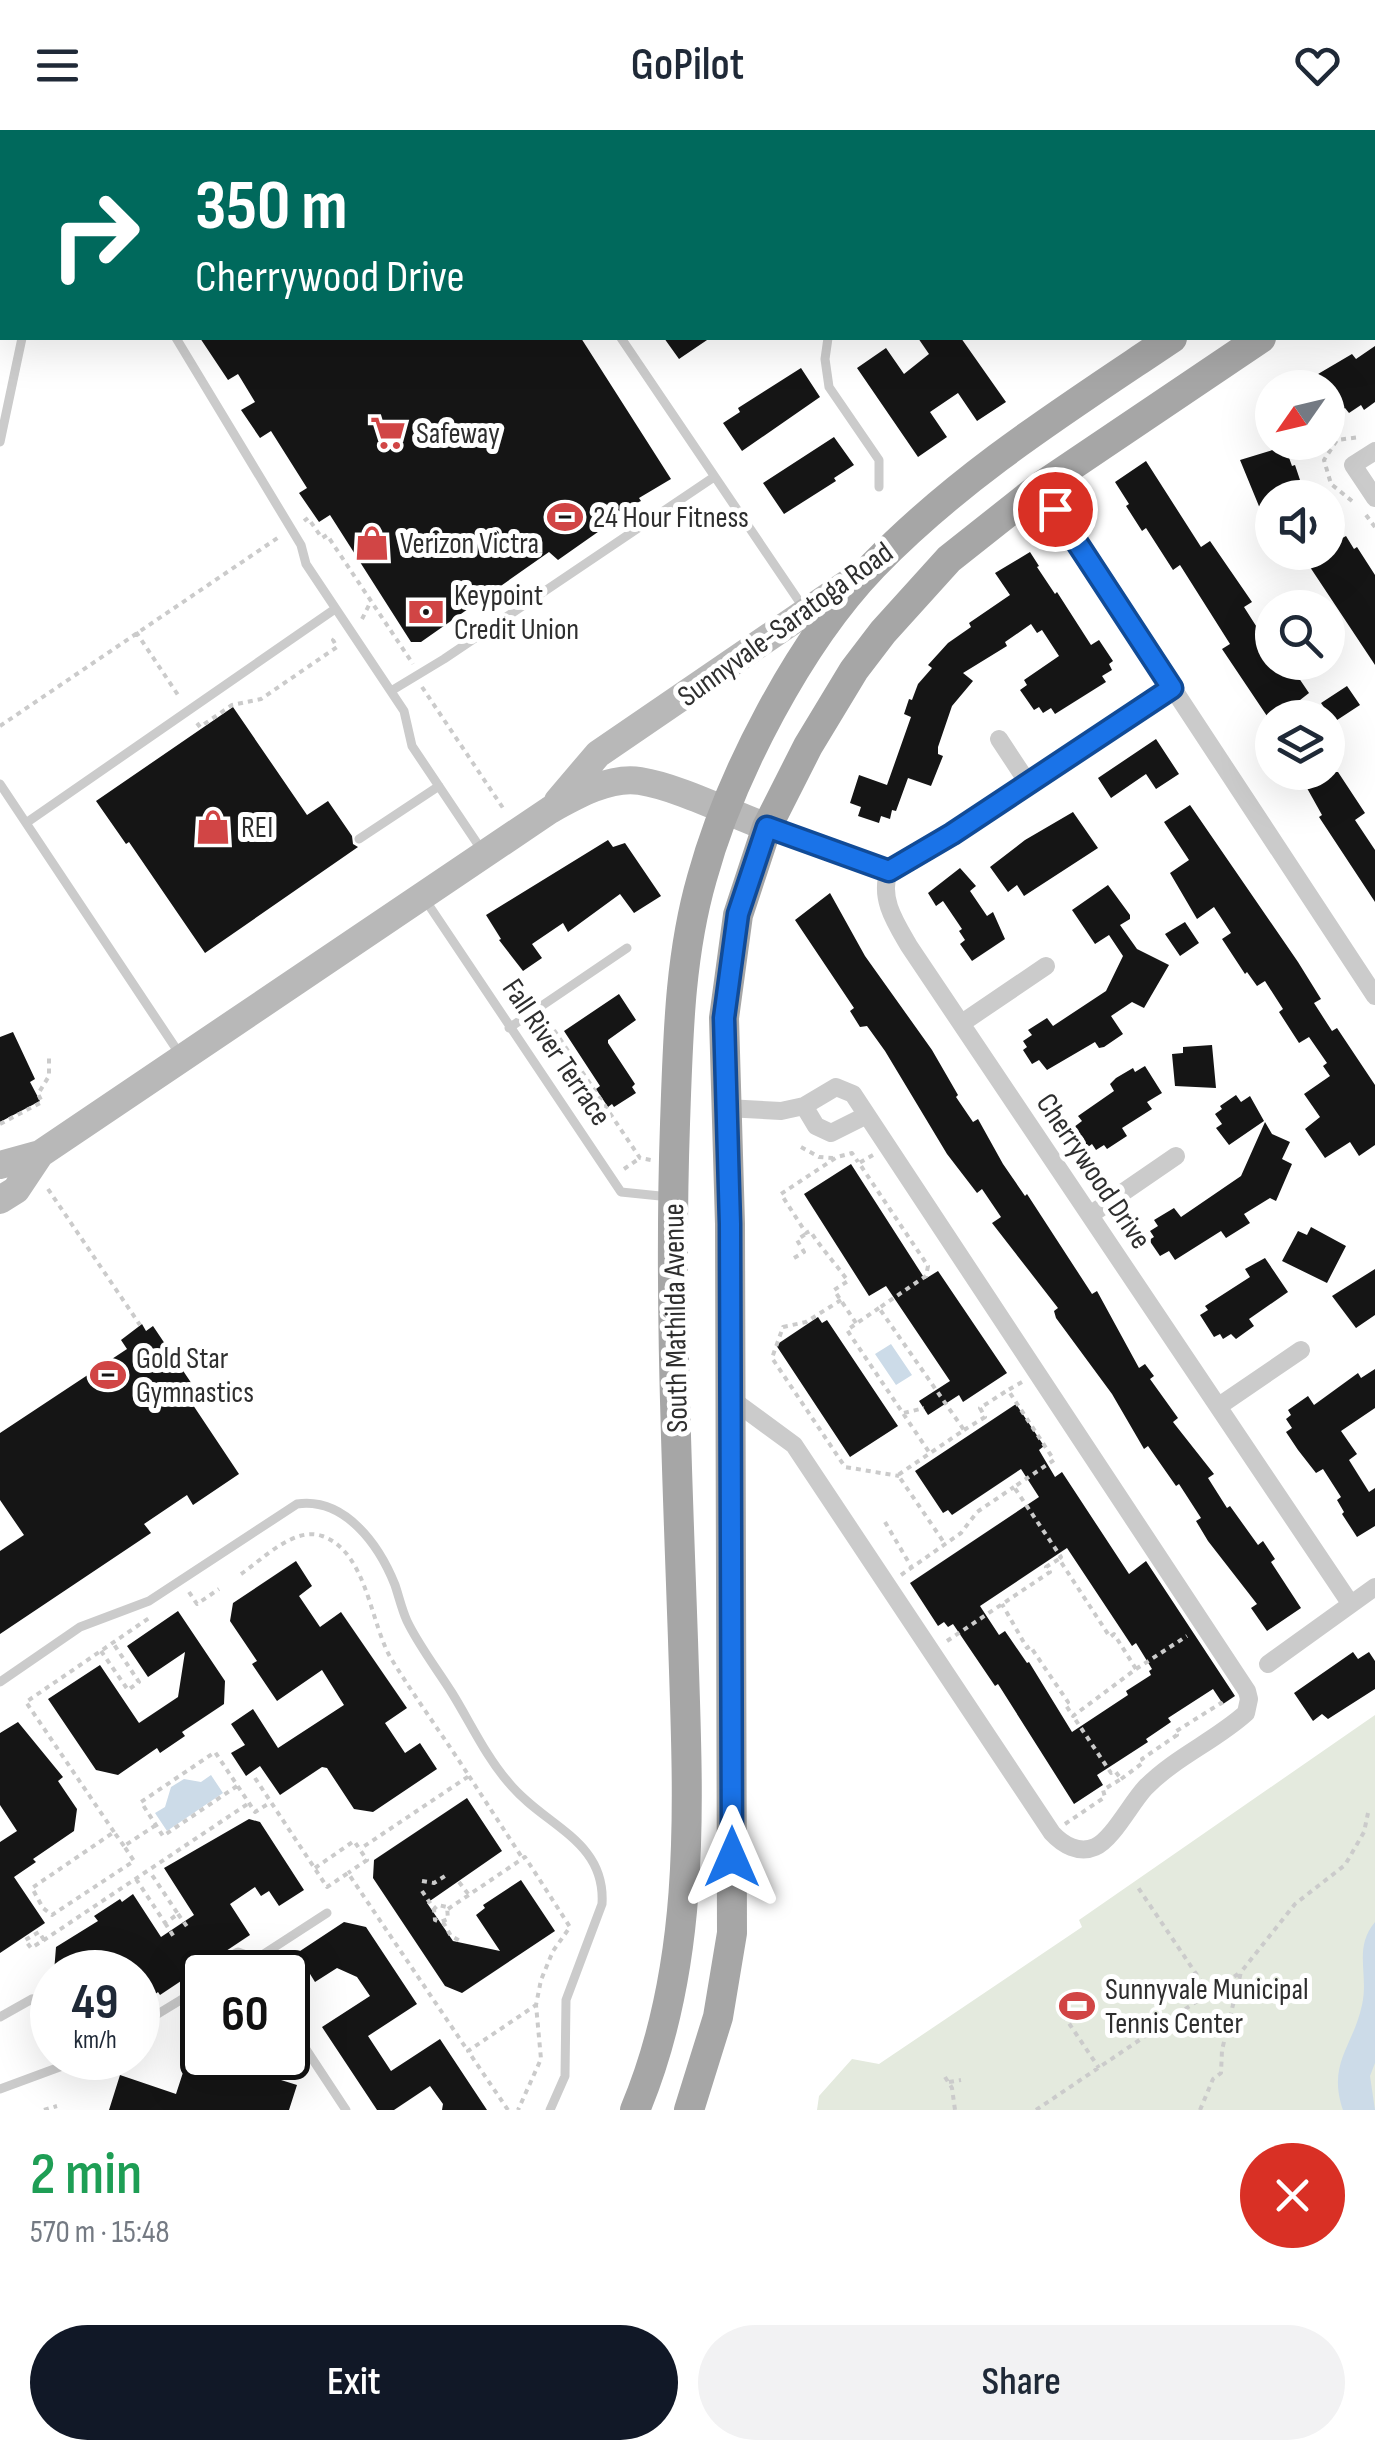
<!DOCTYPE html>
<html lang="en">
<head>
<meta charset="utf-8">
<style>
	:root { --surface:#fff; --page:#f2f2f3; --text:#1f2937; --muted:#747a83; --accent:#111827 }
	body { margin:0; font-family:"Sofia Sans Condensed",sans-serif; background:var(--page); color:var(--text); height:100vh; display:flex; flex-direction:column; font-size:38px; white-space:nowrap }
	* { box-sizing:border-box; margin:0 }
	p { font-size:32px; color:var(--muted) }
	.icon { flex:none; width:55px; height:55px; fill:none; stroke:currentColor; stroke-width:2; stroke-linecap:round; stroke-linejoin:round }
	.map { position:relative; height:1980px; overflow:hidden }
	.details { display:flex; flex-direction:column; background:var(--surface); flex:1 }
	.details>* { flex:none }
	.top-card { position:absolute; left:0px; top:0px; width:1375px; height:210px; box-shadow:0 10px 40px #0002; background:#00695c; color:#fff; overflow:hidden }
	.needle { width:65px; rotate:236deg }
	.buttons { position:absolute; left:1255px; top:240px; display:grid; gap:20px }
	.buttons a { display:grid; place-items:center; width:90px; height:90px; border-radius:50%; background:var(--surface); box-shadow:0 10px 40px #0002; font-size:50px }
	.speed { position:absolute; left:30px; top:1820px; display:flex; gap:20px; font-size:50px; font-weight:700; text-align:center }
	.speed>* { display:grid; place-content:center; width:130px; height:130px; border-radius:50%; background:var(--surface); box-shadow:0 10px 40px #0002; line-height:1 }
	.speed small { font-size:25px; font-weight:400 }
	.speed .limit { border:5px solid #111; border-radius:15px; background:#fff; color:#111 }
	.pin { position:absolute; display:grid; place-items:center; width:85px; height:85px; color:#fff; margin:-42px; border:5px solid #fff; border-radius:50%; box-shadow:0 2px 10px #0007 }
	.me { position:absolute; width:110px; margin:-55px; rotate:0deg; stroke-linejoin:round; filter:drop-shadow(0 0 8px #0008) }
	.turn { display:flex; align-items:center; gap:35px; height:210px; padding:0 30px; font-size:45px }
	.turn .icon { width:130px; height:130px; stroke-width:2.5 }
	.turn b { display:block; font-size:70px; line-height:85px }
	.round { display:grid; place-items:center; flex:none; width:105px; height:105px; border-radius:52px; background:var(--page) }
	.headline { display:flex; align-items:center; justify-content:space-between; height:170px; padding:0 30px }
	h1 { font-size:60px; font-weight:600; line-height:75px; color:#1e9e55 }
	.action { display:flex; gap:20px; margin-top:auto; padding:20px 30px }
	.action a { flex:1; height:115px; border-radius:60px; background:var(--accent); color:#fff; font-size:40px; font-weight:600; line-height:115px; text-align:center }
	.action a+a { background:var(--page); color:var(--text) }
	header { display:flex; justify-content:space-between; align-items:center; height:130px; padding:0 30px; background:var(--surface); font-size:45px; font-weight:600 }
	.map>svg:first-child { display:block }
</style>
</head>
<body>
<header><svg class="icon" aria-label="menu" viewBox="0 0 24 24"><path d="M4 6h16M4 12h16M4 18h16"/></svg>GoPilot<svg class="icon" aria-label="heart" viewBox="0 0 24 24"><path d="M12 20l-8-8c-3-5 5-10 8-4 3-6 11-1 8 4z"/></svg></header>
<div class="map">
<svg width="1375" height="1980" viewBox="0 0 1375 1980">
	<rect width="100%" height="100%" fill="#fff"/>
	<!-- green -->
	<path fill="#e4eade" d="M1375,1585V1980H817L819,1966L852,1929L879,1934L1082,1797L1079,1790Z"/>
	<!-- water -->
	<path fill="#ccdbe8" d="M891,1214L912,1245L896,1255L875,1224Z
		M211,1645L223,1663L167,1701L155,1683L165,1677L171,1657L184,1649L201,1652Z
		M1375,1792V1933L1370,1946L1375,1980H1343C1327,1933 1353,1917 1362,1875C1369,1845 1353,1818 1375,1792Z"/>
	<!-- building -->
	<path fill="#151515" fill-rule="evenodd" d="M200,208H581L671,349L639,368L641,371L601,390L605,397L558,430L549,422L421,512H411L330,385L319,392L299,363L307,358L271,301L260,308L241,280L255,272L238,244L228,250Z
		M664,208H710L679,229Z
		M918,208H961L1006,272L977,291L958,263L930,282L947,307L918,327L857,238L886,218L904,244L929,224Z
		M1375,216V272L1364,280L1361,275L1349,283L1345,278L1340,281L1318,244L1352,224L1356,229Z
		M801,238L820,267L742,321L723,293L740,282L738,278Z
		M834,307L854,335L834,348L836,351L784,384L763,353Z
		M1279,318L1280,324L1287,322L1292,336L1295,335L1306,368H1272V403H1270L1240,330Z
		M1146,331L1201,417L1210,411L1252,472L1244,477L1272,521V532H1288L1309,563L1277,588H1272L1271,592L1222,519L1230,514L1180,435L1173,440L1146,398L1142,401L1126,376L1129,374L1115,352Z
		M1328,391L1339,410L1346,406L1354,419L1357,417L1375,445V535L1304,428L1313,422H1328Z
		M1030,422L1039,436L1037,437L1055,464L1057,462L1091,515L1099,510L1113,531L1109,534L1112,540L1102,546L1106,552L1055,584L1051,578L1043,583L1039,577L1034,580L1020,560L1027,555L1024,550L1059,526L1042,500L1037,503L1031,494L1005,512L1007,516L963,543L973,551L952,576L938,617V624L943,626L931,656L908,648L896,681L892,680L890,689L881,686L879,693L858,686L861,677L850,673L859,645L887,655L911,587L904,584L909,569L912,570L918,554L932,538L928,535L948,513L971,497L969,493L1010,465L995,443Z
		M1347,556L1360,575L1328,596V583L1321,573Z
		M233,577L307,685L328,671L352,706L353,714L358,717L205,823L129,712L126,714L96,671Z
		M1156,609L1179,644L1156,659L1146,644L1111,668L1098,648Z
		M1298,642H1338L1365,683L1355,690L1375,720V772L1319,687L1322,685Z
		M1190,675L1298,832L1321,869L1314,873L1332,901L1337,898L1375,955V1015L1359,1026L1350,1012L1325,1028L1305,999L1320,987L1304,964L1330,946L1323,936L1327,933L1309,907L1299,913L1279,882L1283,879L1265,851L1257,856L1247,842L1245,844L1222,809L1231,803L1214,777L1197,789L1170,743L1189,730L1164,692Z
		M1073,682L1098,718L1024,766L1017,755L1008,762L990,737L1025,710Z
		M608,710L613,717L625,713L661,766L634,783L620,764L568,802L563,793L532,814L542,828L523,841L499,810L501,809L486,785Z
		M960,738L976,756L970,761L987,786L993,782L1005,809L972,831L960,814L965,810L959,801L962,799L943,771L936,776L928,763Z
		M1108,755L1130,785V789L1120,795L1137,819L1169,835L1144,878L1132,872L1111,886L1123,904L1104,917L1099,918L1095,912L1047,940L1039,930L1032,934L1023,920L1027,917L1023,911L1032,905L1028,900L1047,888L1053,896L1106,861L1123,826L1109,805L1095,814L1072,780Z
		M830,763L865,826L932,920L958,965L956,967L973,992L978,989L1003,1034L1025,1066L1027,1064L1092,1164L1097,1161L1139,1238L1145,1234L1154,1246L1150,1249L1178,1288L1173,1292L1214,1344L1208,1348L1227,1378L1230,1376L1258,1415L1263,1411L1275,1429L1271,1432L1301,1478L1267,1501L1251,1478L1257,1474L1208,1411L1196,1391L1201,1388L1179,1354L1176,1356L1148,1316L1144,1319L1112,1264L1056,1188L1054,1181L1058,1178L992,1093L1001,1087L982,1059L977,1063L947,1024L885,921L867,896L860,897L850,881L854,878L795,790Z
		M1185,792L1199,813L1180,826L1165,804Z
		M619,864L636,890L608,910V913L635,954L632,957L636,963L614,977L612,974L608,977L596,959L600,956L564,901Z
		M13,902L35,949L30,952L40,971L0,992V907Z
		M1212,915L1216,958L1175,956L1172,924L1183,923V917Z
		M1145,936L1162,963L1147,972L1152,979L1122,998L1127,1006L1107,1019L1104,1015L1096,1020L1092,1014L1088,1017L1074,997L1082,991L1078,986L1114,961L1110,954L1116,948L1133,938L1135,942Z
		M1236,965L1241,972L1250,966L1264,991L1229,1015L1216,998L1222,994L1215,984L1222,979L1220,976Z
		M1265,992L1272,1004L1290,1012L1282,1029L1292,1034L1276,1071L1270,1068L1244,1084L1250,1093L1226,1108L1221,1101L1175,1130L1169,1121L1160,1126L1149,1110L1154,1107L1150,1101L1158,1096L1154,1090L1174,1078L1181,1087L1241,1046Z
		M851,1034L925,1149L938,1141L1007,1243L963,1272L959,1265L928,1285L919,1271L950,1251L886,1156L869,1166L804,1064Z
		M1311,1097L1346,1116L1327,1153L1282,1131L1298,1101L1307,1105Z
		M1265,1128L1288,1162L1249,1189L1254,1196L1236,1209L1231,1204L1223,1209L1220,1204L1214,1207L1200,1185L1208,1180L1205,1176L1250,1147L1245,1139Z
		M1375,1139V1185L1356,1198L1332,1166Z
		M818,1187L822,1193L827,1190L898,1296L850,1327L776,1215Z
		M142,1194L146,1201L153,1196L198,1263L189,1269L239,1344L193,1375L187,1365L144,1394L151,1403L0,1504V1421L24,1405L0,1370V1303L127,1219L121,1210Z
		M1375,1239V1278L1341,1301L1357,1324L1349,1330L1369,1362L1375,1358V1396L1357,1407L1342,1384L1344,1382L1337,1370L1341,1367L1323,1339L1316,1343L1298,1320L1286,1302L1292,1298L1286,1289L1291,1285L1288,1280L1308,1266L1314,1275L1358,1243L1361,1248Z
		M1016,1274L1044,1316L1039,1320L1055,1347L1062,1342L1129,1444L1146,1431L1235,1566L1223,1574L1213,1559L1168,1588L1171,1592L1146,1609L1148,1612L1097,1645L1103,1655L1074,1674L998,1554L995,1556L953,1494L948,1497L944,1492L938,1496L910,1453L1039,1367L1021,1339L952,1385L948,1380L943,1383L915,1341ZM1067,1418L1132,1516L1136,1513L1152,1539L1149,1541L1151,1545L1126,1561L1128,1565L1072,1602L1029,1532L1027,1533L1005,1501L999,1505L980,1476Z
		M296,1431L312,1456L299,1466L320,1497L341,1482L407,1578L385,1593L405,1623L420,1613L437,1639L373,1682L354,1679L327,1638L322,1637L280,1665L260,1636L246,1646L231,1623L245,1615L231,1594L253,1579L278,1618L344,1575L322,1540L277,1571L252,1534L257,1531L230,1491L233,1473Z
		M178,1481L225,1551L224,1574L182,1602L185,1606L160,1623L157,1618L118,1645L96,1640L48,1569L100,1535L139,1593L178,1567L185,1522L148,1547L127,1516Z
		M1353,1522L1358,1529L1369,1522L1375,1531V1559L1328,1589L1322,1584L1313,1591L1294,1563Z
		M18,1592L63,1647L58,1651L77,1679L74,1701L33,1729L36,1732L14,1747L45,1793L0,1823V1712L17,1701L0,1675V1603Z
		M467,1668L502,1721L427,1773L453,1811L500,1821L476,1785L485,1778L483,1775L521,1750L555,1801L462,1863L445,1856L373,1748L374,1730Z
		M249,1689L260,1692L304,1760L279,1776L269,1761L261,1766L255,1757L230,1774L250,1805L160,1865L158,1862L154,1865L140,1842H54L56,1817L98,1791L94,1786L120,1769L122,1772L133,1764L161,1807L194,1785L164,1738Z
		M344,1792L366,1797L417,1874L368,1906L391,1941L440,1909L487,1980H442L443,1974L430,1956L394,1980H377L322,1897L370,1866L357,1847L337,1838L315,1852L297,1823Z
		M190,1921L202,1928H265L281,1950L297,1955L289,1980H109L120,1945L176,1964Z"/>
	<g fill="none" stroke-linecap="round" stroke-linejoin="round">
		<!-- path -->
		<path stroke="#cbcbcb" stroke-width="4" stroke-dasharray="5 5" stroke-linecap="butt" d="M0,127H2
			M1352,371L1331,354L1324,330L1337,310L1360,307
			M1366,385L1375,397
			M304,391L308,388L322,408L327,405L413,534
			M362,489L371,471
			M136,502L180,568
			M422,557L503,678
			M197,593L200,597L232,575L261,569L337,517L333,510L338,506
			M0,596L279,407
			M554,900L640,1028L651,1030
			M0,994L42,972L38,964L49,946V928
			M801,1017L819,1027L833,1028
			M873,1025L859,1033L928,1136L926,1146L879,1178L964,1300L898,1345L945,1414
			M624,1039L640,1028
			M48,1059L140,1195
			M794,1128L804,1122L797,1110L807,1103
			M841,1170L806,1192L783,1197L772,1228L845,1337L899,1346
			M879,1178L847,1200L929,1322
			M856,1193L834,1160L848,1151C835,1133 822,1119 810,1101L806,1103L781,1064L837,1027L852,1023L858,1032
			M1022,1252L1008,1260L1054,1330L1014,1357L1061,1427L1059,1429
			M904,1283L924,1278
			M964,1300L985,1287L980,1278L1008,1260
			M885,1392L912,1438
			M241,1444C262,1430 294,1396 322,1406C368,1422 370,1495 392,1530C416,1569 444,1607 469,1646L360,1719
			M901,1445L961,1403L977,1382L1014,1357
			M189,1462L197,1474L219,1459
			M947,1511L1050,1442L1046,1437L1059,1429L1110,1507L1114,1504L1136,1539L1073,1586L1065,1574L1068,1572L1030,1516L1027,1518L1002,1474
			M101,1521L128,1560L139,1552L113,1513
			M1136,1539L1187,1506
			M469,1646L523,1729
			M255,1648L327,1757L348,1743L468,1921
			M1121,1649L1144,1632L1142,1629L1177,1605L1175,1602L1221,1573L1224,1578
			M237,1656L163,1706L141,1672L215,1622L255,1682L271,1672
			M1065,1694L1105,1667L1103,1660L1121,1649L1115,1641L1111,1643L1073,1586
			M114,1702L26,1572L152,1486
			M124,1716L114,1702L32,1758L43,1778L52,1785L134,1731L124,1716L156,1695
			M315,1738L354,1711L367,1730L348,1743
			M136,1749L165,1793L178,1784L150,1742
			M422,1751L434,1753L448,1744
			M459,1752L469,1765
			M422,1761L434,1779L435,1790L440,1792L448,1789L447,1777L438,1775L434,1779
			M448,1779L525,1727L570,1797L553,1821L541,1850L536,1875L541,1929L518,1980
			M178,1784L188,1798
			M443,1792L451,1806L462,1812
			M165,1793L174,1807
			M44,1810L39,1802L25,1810L31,1818L44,1810L249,1673
			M1209,1863L1238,1844
			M1058,1877L1099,1938
			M945,1947L952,1958L955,1980
			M949,1952L961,1950
			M44,1980L57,1976
			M508,1980L468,1921L536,1875
			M1036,1980L1209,1863L1137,1756
			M1200,1980L1213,1949L1221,1943L1222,1920L1241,1842L1295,1774L1345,1735L1364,1702L1368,1683"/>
		<!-- service -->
		<path stroke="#cbcbcb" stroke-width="9" d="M483,0L485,2
			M116,2L120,0
			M624,2L628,0
			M176,208L301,415L306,434L404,581L412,616L481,719
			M621,208L805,480
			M828,208L825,229L829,257L879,330V357
			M0,312L22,208
			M391,561L444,529L714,347
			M0,654L181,926
			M26,693L335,479
			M359,709L439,656
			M426,771L621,1062L670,1067
			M509,898L627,818
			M0,1552L80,1497L149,1471L297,1374C345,1367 379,1415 395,1455C399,1467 402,1480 407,1491C419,1516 437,1539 452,1563C470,1592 486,1627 509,1653C544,1696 606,1710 602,1774L566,1870L565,1946L550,1980
			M253,1831L327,1783
			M220,1842L222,1831L238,1822L249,1826L255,1842
			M0,1887L32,1869L52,1898
			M288,1892L346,1980
			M138,1896L202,1857
			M0,1959L84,1928"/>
		<!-- minor -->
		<path stroke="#cbcbcb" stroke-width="18" d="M689,0L690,2
			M1025,0L1027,2
			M1192,2L1195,0
			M1375,321L1353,335L1375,368
			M1055,379L1375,866
			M999,609L1028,653
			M767,697L889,741
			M889,741C879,768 895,792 909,816L1350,1473
			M889,741L952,704L1172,558
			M962,893L1046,836
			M804,976L816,996L831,1003L867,985
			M726,978L781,981L804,976L836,957L853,964L1247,1561L1249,1569L1246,1583C1215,1611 1175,1627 1145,1658C1131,1673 1112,1710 1095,1717C1079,1724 1063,1715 1052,1703L794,1315L730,1268
			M1090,1085L1176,1026
			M1219,1276L1301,1220
			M1268,1534L1375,1457"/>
		<!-- tertiary -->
		<path stroke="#cbcbcb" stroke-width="22" d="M1340,0L1342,2
			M1372,46L1375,50"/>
		<!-- secondary -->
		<path stroke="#b8b8b8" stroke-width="28" d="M558,671L598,624L854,449
			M0,1035L40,1024L550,680C575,666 610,646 640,651C678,657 729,683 767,697
			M0,1070L16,1060L40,1024"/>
		<!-- primary -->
		<path stroke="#a6a6a6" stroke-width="30" d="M1372,71L1375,69
			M1372,132L1375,131
			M635,1980C698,1830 688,1669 683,1510C677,1338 669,1166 675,994C678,911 679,828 702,748C730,646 799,513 873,436C961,345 1068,278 1172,208
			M689,1980L718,1887L732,1803L730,1094L724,888L738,785L767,697L808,616L854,540L883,502L949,429L1040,357L1261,208"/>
	</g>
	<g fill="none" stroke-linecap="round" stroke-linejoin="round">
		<defs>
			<path id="route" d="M732,1727L730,1094L724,888L738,784L767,697L889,741L952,704L1172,558L1055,379"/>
		</defs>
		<!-- route casing -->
		<use href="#route" stroke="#114b97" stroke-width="25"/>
		<!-- route -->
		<use href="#route" stroke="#1a73e8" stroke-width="18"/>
	</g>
	<!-- icons -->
	<defs>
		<symbol id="supermarket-bare" viewBox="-9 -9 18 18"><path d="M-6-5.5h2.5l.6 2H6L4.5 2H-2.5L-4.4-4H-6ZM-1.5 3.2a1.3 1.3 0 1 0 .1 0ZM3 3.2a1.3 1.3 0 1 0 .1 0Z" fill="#d14545" stroke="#fff" stroke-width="2.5" paint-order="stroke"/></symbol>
		<symbol id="stadium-bare" viewBox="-9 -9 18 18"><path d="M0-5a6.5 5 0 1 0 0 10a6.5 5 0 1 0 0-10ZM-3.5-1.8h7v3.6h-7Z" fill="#d14545" stroke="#fff" stroke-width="2.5" paint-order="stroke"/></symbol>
		<symbol id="shop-bare" viewBox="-9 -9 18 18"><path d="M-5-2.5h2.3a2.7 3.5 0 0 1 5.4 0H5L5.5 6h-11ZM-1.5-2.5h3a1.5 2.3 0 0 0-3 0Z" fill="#d14545" stroke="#fff" stroke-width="2.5" paint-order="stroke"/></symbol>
		<symbol id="bank-bare" viewBox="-9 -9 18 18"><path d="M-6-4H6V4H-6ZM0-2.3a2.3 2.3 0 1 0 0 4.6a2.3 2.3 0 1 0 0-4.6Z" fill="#d14545" stroke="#fff" stroke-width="2.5" paint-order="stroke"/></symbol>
	</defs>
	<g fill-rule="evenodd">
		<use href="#supermarket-bare" x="363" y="278" width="50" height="50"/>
		<use href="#stadium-bare" x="540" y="362" width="50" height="50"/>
		<use href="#shop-bare" x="347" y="388" width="50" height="50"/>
		<use href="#bank-bare" x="401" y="457" width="50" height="50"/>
		<use href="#shop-bare" x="188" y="672" width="50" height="50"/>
		<use href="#stadium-bare" x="83" y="1220" width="50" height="50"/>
		<use href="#stadium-bare" x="1052" y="1851" width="50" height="50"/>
	</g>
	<g text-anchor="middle" stroke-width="10" stroke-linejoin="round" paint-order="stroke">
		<!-- poi labels -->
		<g font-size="30" fill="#2e2e2e" stroke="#fff" text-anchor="start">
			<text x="416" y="313">Safeway</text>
			<text x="593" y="397">24 Hour Fitness</text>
			<text x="400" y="423">Verizon Victra</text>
			<text x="454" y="475">Keypoint<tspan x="454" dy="34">Credit Union</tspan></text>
			<text x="241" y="707">REI</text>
			<text x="136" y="1238">Gold Star<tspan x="136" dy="34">Gymnastics</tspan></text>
			<text x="1105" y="1869">Sunnyvale Municipal<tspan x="1105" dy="34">Tennis Center</tspan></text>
		</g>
		<!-- street labels -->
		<g font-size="30" fill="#2e2e2e" stroke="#fff">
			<text transform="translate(785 494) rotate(-36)" y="10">Sunnyvale-Saratoga Road</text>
			<text transform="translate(557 922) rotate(56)" y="10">Fall River Terrace</text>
			<text transform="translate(1094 1041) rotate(56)" y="10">Cherrywood Drive</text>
			<text transform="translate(675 1188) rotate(-91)" y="10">South Mathilda Avenue</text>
		</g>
	</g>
</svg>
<div class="buttons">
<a><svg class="needle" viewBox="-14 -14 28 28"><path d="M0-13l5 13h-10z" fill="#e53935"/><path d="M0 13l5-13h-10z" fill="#747a83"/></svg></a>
<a><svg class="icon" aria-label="sound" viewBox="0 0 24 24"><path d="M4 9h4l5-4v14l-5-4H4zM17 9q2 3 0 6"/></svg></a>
<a><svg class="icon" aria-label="search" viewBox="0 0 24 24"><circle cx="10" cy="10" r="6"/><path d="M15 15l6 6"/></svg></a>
<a><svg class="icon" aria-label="layers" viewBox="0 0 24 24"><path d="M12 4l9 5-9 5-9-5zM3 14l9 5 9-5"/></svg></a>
</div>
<div class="speed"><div>49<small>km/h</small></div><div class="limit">60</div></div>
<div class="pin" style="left:1055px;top:379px;background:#d93025"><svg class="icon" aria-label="arrive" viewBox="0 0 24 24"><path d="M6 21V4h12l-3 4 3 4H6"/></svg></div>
<svg class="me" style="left:732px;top:1727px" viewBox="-20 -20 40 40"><path d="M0-17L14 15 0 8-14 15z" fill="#1a73e8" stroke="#fff" stroke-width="4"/></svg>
<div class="top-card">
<div class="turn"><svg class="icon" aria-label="right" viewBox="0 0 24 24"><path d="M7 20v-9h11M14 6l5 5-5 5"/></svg><div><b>350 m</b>Cherrywood Drive</div></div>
</div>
</div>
<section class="details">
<div class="headline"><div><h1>2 min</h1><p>570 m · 15:48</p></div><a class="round" style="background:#d93025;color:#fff"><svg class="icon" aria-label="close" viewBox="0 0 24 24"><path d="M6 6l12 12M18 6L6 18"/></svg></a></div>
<div class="action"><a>Exit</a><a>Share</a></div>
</section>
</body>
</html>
